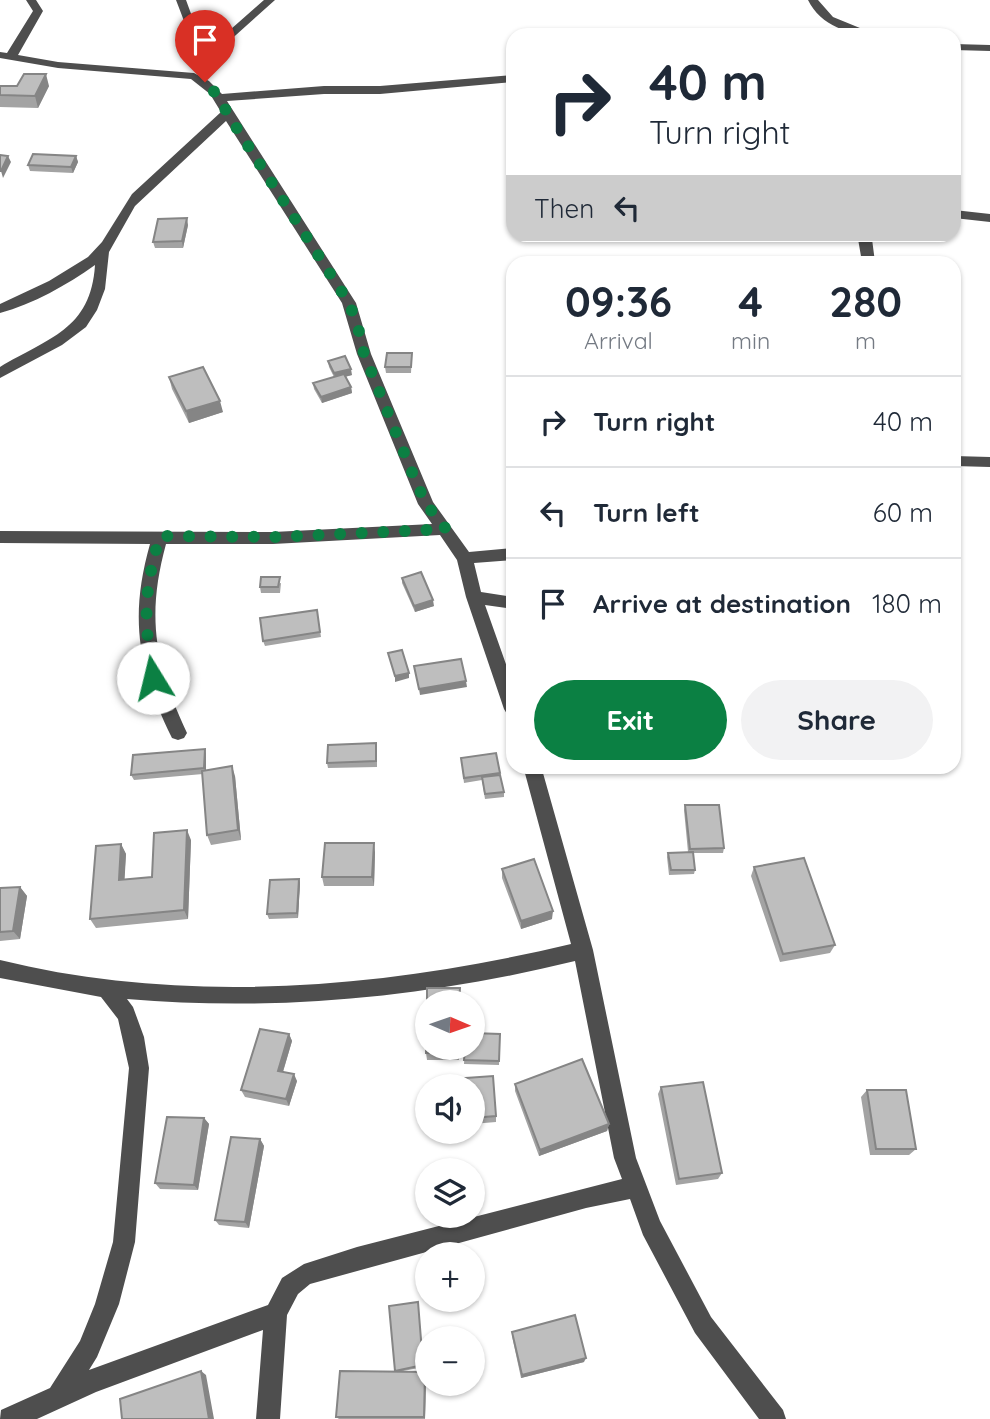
<!DOCTYPE html>
<html lang="en">
<head>
<meta charset="utf-8">
<style>
	:root { --surface:#fff; --page:#f2f2f3; --text:#1f2937; --muted:#747a83; --line:#e0e1e3; --accent:#0b8043 }
	body { margin:0; font-family:Quicksand,sans-serif; background:var(--page); color:var(--text); height:100vh; display:flex; flex-direction:column; font-size:26px; white-space:nowrap }
	* { box-sizing:border-box; margin:0 }
	p { font-size:23px; color:var(--muted) }
	.icon { flex:none; width:38px; height:38px; fill:none; stroke:currentColor; stroke-width:2; stroke-linecap:round; stroke-linejoin:round }
	.map { position:relative; flex:1; overflow:hidden }
	.panel { position:absolute; left:506px; top:256px; width:455px; height:518px; display:flex; flex-direction:column; background:var(--surface); border-radius:21px; box-shadow:0 2px 5px #0004 }
	.panel>* { flex:none }
	.top-card { position:absolute; left:506px; top:28px; width:455px; height:214px; border-radius:21px; box-shadow:0 2px 5px #0004; background:#fff; color:var(--text); overflow:hidden }
	.needle { width:46px; rotate:92deg }
	.buttons { position:absolute; left:415px; top:990px; display:grid; gap:14px }
	.buttons a { display:grid; place-items:center; width:70px; height:70px; border-radius:50%; background:var(--surface); box-shadow:0 2px 5px #0004; font-size:35px }
	.pin { position:absolute; display:grid; place-items:center; width:60px; height:60px; color:#fff; margin:-72px -30px; border-radius:50% 50% 50% 0; rotate:-45deg; box-shadow:0 0 7px #0007 }
	.pin .icon { rotate:45deg }
	.me { position:absolute; width:77px; margin:-38px; rotate:351deg; stroke-linejoin:round; filter:drop-shadow(0 0 5px #0008) }
	.turn { display:flex; align-items:center; gap:24px; height:147px; padding:0 28px; font-size:32px }
	.turn .icon { width:91px; height:91px; stroke-width:2.5 }
	.turn b { display:block; font-size:49px; line-height:60px }
	.then { display:flex; align-items:center; height:66px; padding:0 28px; background:#0003; gap:14px; font-size:26px }
	.eta { display:flex; justify-content:space-evenly; align-items:center; height:119px; text-align:center }
	.eta b { font-size:42px; font-weight:800; line-height:49px }
	.cta { display:flex; gap:14px; margin-top:auto; padding:14px 28px }
	.cta a { flex:1; height:80px; border-radius:42px; background:var(--accent); color:#fff; font-size:28px; font-weight:800; line-height:80px; text-align:center }
	.cta a+a { background:var(--page); color:var(--text) }
	ul { padding:0; list-style:none }
	li { display:flex; align-items:center; gap:21px; height:91px; padding:0 28px; border-top:2px solid var(--line) }
	li div { flex:1 }
	li b { display:block; font-size:26px }
	li em { font-style:normal }
	.map>svg:first-child { display:block }
</style>
</head>
<body>
<div class="map">
<svg width="990" height="1419" viewBox="0 0 990 1419">
	<rect width="100%" height="100%" fill="#fff"/>
	<g fill="none" stroke-linecap="round" stroke-linejoin="round">
		<!-- minor -->
		<path fill="#4e4e4e" fill-rule="evenodd" d="M26,0H36L43,11L18,55L58,62L194,73L209,81L222,94L324,86H380L513,75V82L380,94H324L227,101L356,303L371,354L433,502L469,552L513,548V560L474,563L481,592L513,597V609L485,605L513,684V716L507,714L504,709L466,597L457,560L440,535L273,544H166C146,617 155,665 187,733L184,738L178,740L172,738C138,669 129,618 150,544L0,543V531L273,532L432,524L418,504L357,354L342,303L226,121L135,206L109,252L105,289L97,310L86,327L62,345L0,378V367C48,338 91,330 95,265C67,285 33,304 0,313V304L49,281L88,257L102,242L132,194L221,112L210,94L191,79L58,68L0,58V52L7,53L33,11Z
			M176,0H186L205,52L264,0H275L207,61L209,68L203,71L197,68L189,34Z
			M808,0H818L833,17L877,35C849,35 821,26 808,0Z
			M954,44L990,45V51L954,50Z
			M954,210L990,214V222L954,218Z
			M862,234H875L872,239L875,262H862L858,239Z
			M954,456L990,457V467L954,466Z
			M523,766H541L593,950L636,1158L660,1221L711,1317L783,1410L786,1419H759L695,1333L643,1235L630,1199L586,1208L310,1284L298,1294L287,1315L280,1419H256L263,1330L96,1392L37,1419H0L1,1410L50,1388L80,1341L95,1304L113,1242L129,1068L118,1019L101,997L0,978V960C186,1006 387,988 571,944ZM575,961L614,1158L622,1179L357,1247L304,1264L282,1278L268,1305L89,1370L97,1357L119,1304L135,1242L149,1068L144,1037L133,1007L127,999C279,1012 428,997 575,961Z"/>
	</g>
	<!-- wall -->
	<path fill="#a3a3a3" d="M0,86H49L38,108L0,107Z
		M76,156L78,162L73,173L30,171L28,165Z
		M188,225L183,248H155L153,242Z
		M412,353L411,373H386L385,367Z
		M328,361L352,375L345,377L351,387L352,393L322,403L314,389L313,383L334,377L329,367Z
		M169,377L223,412L189,423L172,389Z
		M402,578L434,606L415,612L402,583Z
		M281,583L280,593H261L260,587Z
		M317,610L321,637L265,646L263,641Z
		M205,749L206,754V770L235,776L241,840L211,845L207,835L203,774L134,780L131,775Z
		M377,749V767L328,768L327,763Z
		M461,758L500,773L504,792V797L485,799L482,780L464,783Z
		M685,805L724,848L723,853H693L695,870L694,874L669,875L667,857L668,853L688,852L684,810Z
		M191,840L188,919L96,928L90,919L121,844L126,854L124,880L152,877Z
		M375,852L374,886H324L322,877Z
		M754,867L835,945L830,953L780,962L751,876Z
		M502,869L552,919L521,929L502,878Z
		M299,879L300,883L298,918L269,919L267,914Z
		M20,887L27,896L20,939L0,941V888Z
		M289,1034L292,1041L283,1072L297,1081L289,1106L245,1097L241,1090Z
		M500,1034L499,1065L464,1064L465,1048Z
		M459,1048V1060H427L426,1053Z
		M515,1084L609,1124L607,1131L539,1156L515,1091Z
		M472,1087L496,1116V1122L472,1124Z
		M661,1087L722,1173L718,1179L676,1185L658,1094Z
		M867,1090L916,1149L909,1155H870L861,1097Z
		M204,1118L209,1124L198,1190L160,1189L155,1183Z
		M260,1139L264,1146L249,1228L219,1225L215,1220Z
		M418,1304L424,1367L398,1372L426,1375L425,1419H339L336,1417L396,1372L395,1371Z
		M512,1332L584,1362L521,1378L512,1336Z"/>
	<!-- shaded-wall -->
	<path fill="#858585" d="M46,74L49,86L38,108L35,96Z
		M8,156L11,162L3,178L1,171Z
		M76,156L78,162L73,173L71,167Z
		M187,218L188,225L183,248L182,241Z
		M351,369L352,375L335,379L334,373Z
		M351,387L352,393L322,403L321,397Z
		M220,401L223,412L189,423L186,411Z
		M433,600L434,606L415,612L414,606Z
		M409,673V678L395,682V676Z
		M466,681L467,687L420,695L419,689Z
		M205,749L206,754V773L204,768Z
		M232,766L235,776L241,840L238,830Z
		M187,830L191,840L188,919L184,910Z
		M374,843L375,852L374,886L372,877Z
		M121,844L126,854L124,890L119,880Z
		M299,879L300,883L298,918L297,913Z
		M20,887L27,896L20,939L13,931Z
		M553,911L552,919L521,929V921Z
		M289,1034L292,1041L281,1078L278,1071Z
		M294,1074L297,1081L289,1106L286,1099Z
		M204,1118L209,1124L198,1190L194,1185Z
		M609,1124L607,1131L539,1156L540,1150Z
		M260,1139L264,1146L249,1228L245,1222Z
		M586,1358L584,1362L521,1378L522,1375Z
		M201,1371L206,1375L214,1419H209Z
		M425,1372L426,1375L425,1419L424,1417Z"/>
	<!-- building -->
	<path fill="#bebebe" stroke="#858585" stroke-width="2" d="M24,74H46L35,96L0,95V86H17Z
		M33,154L76,156L71,167L28,165Z
		M0,155L8,156L1,171H0Z
		M187,218L182,241L153,242L158,219Z
		M387,353H412L411,367H385Z
		M345,356L351,369L334,373L328,361Z
		M203,367L220,401L186,411L169,377Z
		M344,374L351,387L321,397L313,383Z
		M421,572L433,600L414,606L402,578Z
		M261,577H280L278,587H260Z
		M317,610L320,632L263,641L260,618Z
		M402,650L409,673L395,676L388,653Z
		M461,659L466,681L419,689L414,666Z
		M376,743V761L327,763L328,745Z
		M205,749L204,768L131,775L133,755Z
		M496,753L500,773L464,778L461,758Z
		M232,766L238,830L207,835L202,771Z
		M500,775L504,792L485,794L482,777Z
		M685,805H719L724,848L690,849Z
		M187,830L184,910L90,919L96,846L121,844L119,880L152,877L154,833Z
		M325,843H374L372,877H322Z
		M693,852L695,870H671L668,853Z
		M804,858L835,945L783,954L754,867Z
		M534,859L553,911L521,921L502,869Z
		M299,879L297,913L267,914L270,880Z
		M20,887L13,931L0,932V888Z
		M427,988H460L459,1003H427Z
		M427,1005V1048H459L458,1053H426Z
		M260,1029L289,1034L278,1071L294,1074L286,1099L241,1090Z
		M472,1033L500,1034L499,1061L464,1060L465,1048H472Z
		M582,1059L609,1124L540,1150L515,1084Z
		M493,1076L496,1116L472,1118V1087H439L438,1080Z
		M703,1082L722,1173L679,1179L661,1087Z
		M867,1090H906L916,1149H876Z
		M167,1117L204,1118L194,1185L155,1183Z
		M231,1137L260,1139L245,1222L215,1220Z
		M418,1302L423,1365L395,1371L389,1306Z
		M575,1315L586,1358L522,1375L512,1332Z
		M201,1371L209,1419H122L120,1399Z
		M340,1371L425,1372L424,1417H336Z"/>
	<g fill="none" stroke-linecap="round" stroke-linejoin="round">
		<!-- route -->
		<path stroke="#0b8043" stroke-width="12" stroke-dasharray="0 21.6" d="M153,678C144,621 143,592 160,536L274,537L446,529L426,504L414,477L364,354L358,327L349,303L227,113L220,98L205,82"/>
	</g>
</svg>
<div class="buttons">
<a><svg class="needle" viewBox="-14 -14 28 28"><path d="M0-13l5 13h-10z" fill="#e53935"/><path d="M0 13l5-13h-10z" fill="#747a83"/></svg></a>
<a><svg class="icon" aria-label="sound" viewBox="0 0 24 24"><path d="M4 9h4l5-4v14l-5-4H4zM17 9q2 3 0 6"/></svg></a>
<a><svg class="icon" aria-label="layers" viewBox="0 0 24 24"><path d="M12 4l9 5-9 5-9-5zM3 14l9 5 9-5"/></svg></a>
<a>+</a>
<a>−</a>
</div>
<div class="pin" style="left:205px;top:82px;background:#d93025"><svg class="icon" aria-label="arrive" viewBox="0 0 24 24"><path d="M6 21V4h12l-3 4 3 4H6"/></svg></div>
<svg class="me" style="left:153px;top:678px" viewBox="-20 -20 40 40"><circle r="19" fill="#fff"/><path d="M0-13L10 11 0 6-10 11z" fill="#0b8043"/></svg>
<div class="top-card">
<div class="turn"><svg class="icon" aria-label="right" viewBox="0 0 24 24"><path d="M7 20v-9h11M14 6l5 5-5 5"/></svg><div><b>40 m</b>Turn right</div></div>
<div class="then">Then<svg class="icon" aria-label="left" viewBox="0 0 24 24"><path d="M17 20v-9H6M10 6l-5 5 5 5"/></svg></div>
</div>
<section class="panel">
<div class="eta">
<div><b>09:36</b><p>Arrival</p></div>
<div><b>4</b><p>min</p></div>
<div><b>280</b><p>m</p></div>
</div>
<ul>
<li><svg class="icon" aria-label="right" viewBox="0 0 24 24"><path d="M7 20v-9h11M14 6l5 5-5 5"/></svg><div><b>Turn right</b></div><em>40 m</em></li>
<li><svg class="icon" aria-label="left" viewBox="0 0 24 24"><path d="M17 20v-9H6M10 6l-5 5 5 5"/></svg><div><b>Turn left</b></div><em>60 m</em></li>
<li><svg class="icon" aria-label="arrive" viewBox="0 0 24 24"><path d="M6 21V4h12l-3 4 3 4H6"/></svg><div><b>Arrive at destination</b></div><em>180 m</em></li>
</ul>
<div class="cta"><a>Exit</a><a>Share</a></div>
</section>
</div>
</body>
</html>
